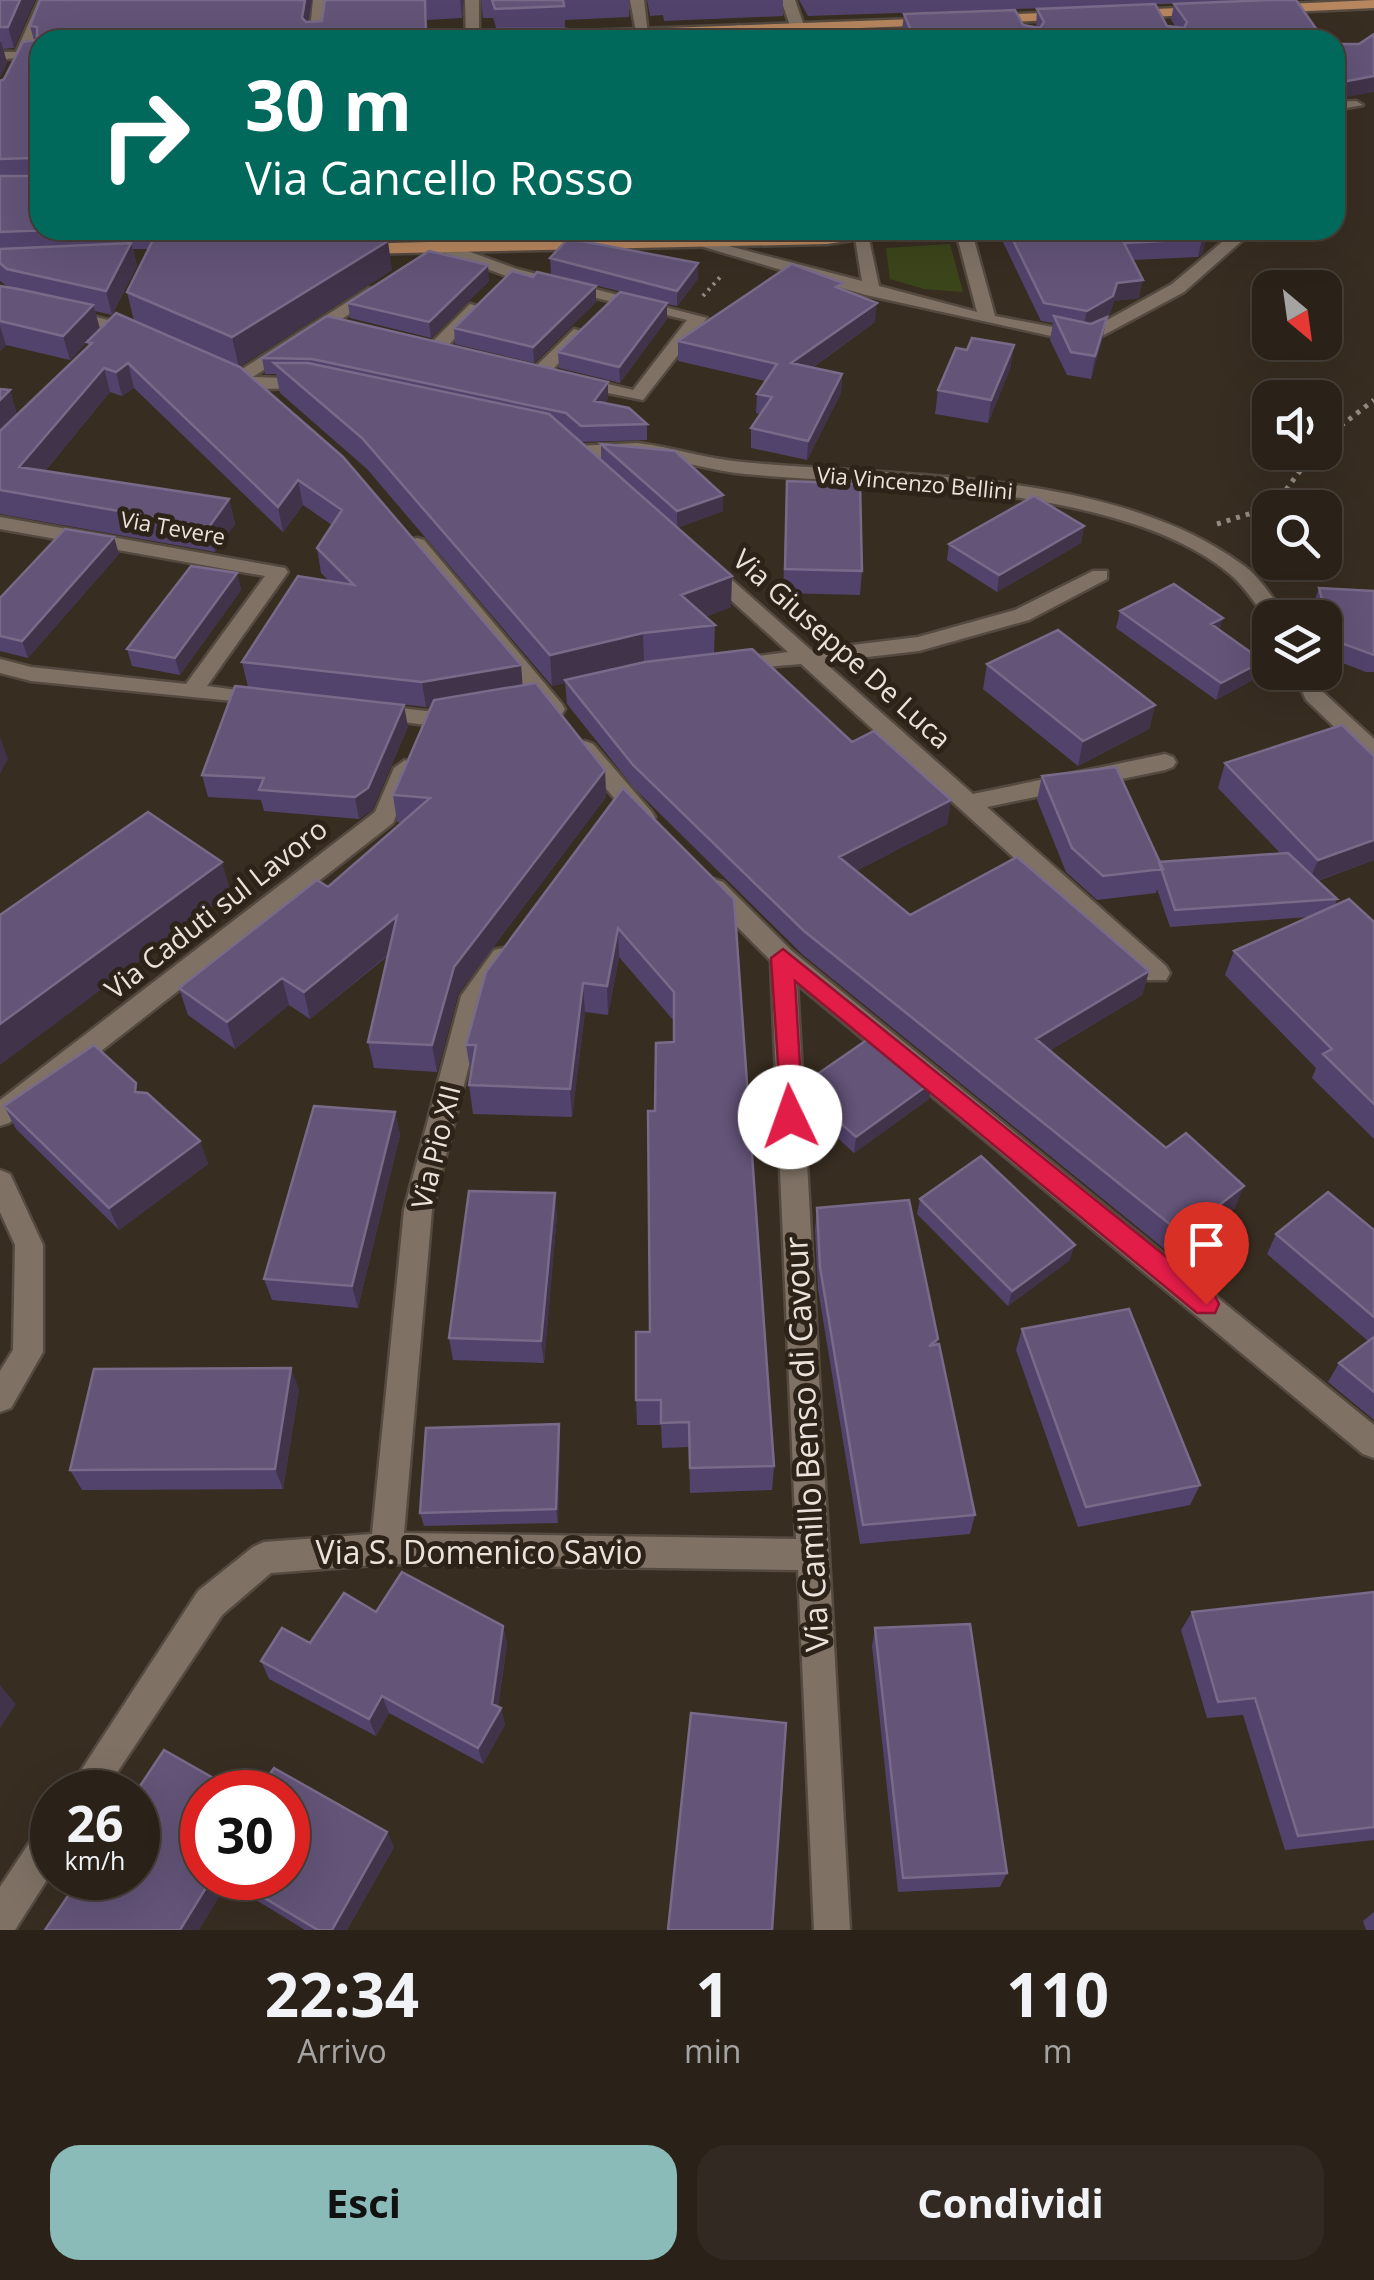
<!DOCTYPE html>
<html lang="it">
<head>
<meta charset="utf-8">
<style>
	:root { --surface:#2a2219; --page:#322a22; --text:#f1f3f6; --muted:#a5a4a2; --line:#463f38; --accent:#8bbbb9 }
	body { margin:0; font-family:"Open Sans",sans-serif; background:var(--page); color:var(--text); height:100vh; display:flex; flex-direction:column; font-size:38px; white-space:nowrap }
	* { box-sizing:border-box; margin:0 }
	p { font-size:32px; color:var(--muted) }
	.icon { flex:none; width:55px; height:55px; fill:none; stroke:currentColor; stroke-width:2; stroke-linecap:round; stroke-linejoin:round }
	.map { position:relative; height:1930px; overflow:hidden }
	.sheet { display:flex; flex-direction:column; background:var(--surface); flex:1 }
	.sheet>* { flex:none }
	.guide { position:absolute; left:30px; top:30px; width:1315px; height:210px; border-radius:30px; box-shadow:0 10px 40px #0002,0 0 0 2px var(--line); background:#00695c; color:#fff; overflow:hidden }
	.needle { width:65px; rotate:151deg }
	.tools { position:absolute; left:1252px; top:270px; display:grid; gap:20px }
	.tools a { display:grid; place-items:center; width:90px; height:90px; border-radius:20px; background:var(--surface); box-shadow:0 10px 40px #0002,0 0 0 2px var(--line); font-size:50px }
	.speed { position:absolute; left:30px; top:1770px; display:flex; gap:20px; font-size:50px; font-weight:700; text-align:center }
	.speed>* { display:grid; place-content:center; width:130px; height:130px; border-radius:50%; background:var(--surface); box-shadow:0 10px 40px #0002,0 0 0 2px var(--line); line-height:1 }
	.speed small { font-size:25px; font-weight:400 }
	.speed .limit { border:15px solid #d22; background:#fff; color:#111 }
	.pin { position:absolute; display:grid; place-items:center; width:85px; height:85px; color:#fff; margin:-102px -42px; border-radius:50% 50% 50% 0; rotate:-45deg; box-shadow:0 0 10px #0007 }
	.pin .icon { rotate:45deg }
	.me { position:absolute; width:110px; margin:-55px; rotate:357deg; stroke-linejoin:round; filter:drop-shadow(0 0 8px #0008) }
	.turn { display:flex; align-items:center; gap:35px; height:210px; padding:0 50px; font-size:45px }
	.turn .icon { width:130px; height:130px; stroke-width:2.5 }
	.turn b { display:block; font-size:70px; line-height:85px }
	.eta { display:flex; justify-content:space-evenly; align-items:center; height:170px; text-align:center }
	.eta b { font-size:60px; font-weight:700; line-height:70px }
	.button { display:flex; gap:20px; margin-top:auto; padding:20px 50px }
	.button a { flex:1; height:115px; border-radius:30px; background:var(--accent); color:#111; font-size:40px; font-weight:700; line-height:115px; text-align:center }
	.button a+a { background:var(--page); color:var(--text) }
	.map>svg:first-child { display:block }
</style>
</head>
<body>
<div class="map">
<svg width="1374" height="1930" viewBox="0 0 1374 1930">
	<rect width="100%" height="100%" fill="#382d21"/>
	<!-- green -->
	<path fill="#3c461b" d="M950,244L963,292L924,289L890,279L886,248Z"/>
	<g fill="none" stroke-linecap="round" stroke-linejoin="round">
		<defs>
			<path id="street" d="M39,0H53L28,56L0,60V52H16Z
				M313,0H327L323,40H309Z
				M465,0H479V40L466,39Z
				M630,0H644L648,35L636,32Z
				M781,0H795L809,40H771L731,29L738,25L794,37Z
				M1335,102L1356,101L1363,105L1335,110Z
				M1007,230L999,235L973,236L995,316L1084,333L1172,284L1228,237L1224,230H1240L1245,238L1184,292L1087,344L866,295L690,243L698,238L862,281L854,232ZM957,236L977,312L879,286L869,239Z
				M443,242L517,269L707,318L643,400L568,385V377L574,376L633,390L687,320L506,276L444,253L435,259H423V253Z
				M369,288L383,292L253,377L313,379L319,380V388L253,389L221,373L230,368L239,371Z
				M0,293L144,329L147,333L138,338L0,303Z
				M470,304L484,308L442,352H430V344Z
				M574,329L589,333L546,376H534V368Z
				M637,443C673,447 706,459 742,462C897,477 1113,469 1243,565C1260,577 1275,601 1287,618H1270V623C1258,608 1246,588 1231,575C1124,484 881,486 745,474C712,471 681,460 648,456C626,453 583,466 567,452L576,446Z
				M0,517L285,568L288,572L207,686L274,695L277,700L274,705L31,681L0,673V659L31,667L186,684L265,576L0,529Z
				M417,538L424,540L562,704L565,709L562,714H546L410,548V540Z
				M707,562L714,564L811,650L918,637L1015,610L1093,571H1107V579L1029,620L919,651L824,662L973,794L1165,754L1173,757L1176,762L1173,767L1165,770L987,807L1166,966L1170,973L1166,980H1148L801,664L727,670V660L788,652L700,572V564Z
				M1294,672H1315L1323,692L1374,739V760L1366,757L1306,700Z
				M375,705L426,711L460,705L471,712L468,717L426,725L367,717L364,712L367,707Z
				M585,741L593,744L651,811L655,817L651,823H635L577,754L574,749L577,744Z
				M405,760L416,768L393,823L9,1123L0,1126V1100L375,812L394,768Z
				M714,879L723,882L792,951L1374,1425V1458L1363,1454L797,984L850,1930H814L798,1570L387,1564L271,1573L222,1615L104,1792H67L198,1591L253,1547L264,1542L372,1534L404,1210L461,996L494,950L503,948L515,957L486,999L432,1210L404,1533L796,1539L771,961L705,894L702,888L705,882Z
				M52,1823V1872L15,1930H0V1887L39,1828Z"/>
			<path id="secondary" d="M0,1170L10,1174L43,1245V1352L11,1408L0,1412V1371L13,1350L15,1245L0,1212Z"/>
			<path id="primary" d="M1374,0V8L1267,13L1260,9L1267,5Z
				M1207,7L1212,8V14L1128,18L1121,14L1128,10Z
				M1068,12L1073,13V19L988,23L981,19L988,15Z
				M943,18L945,21L938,25L549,40H436L443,36Z
				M870,230L866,238L827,244L355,254L347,249L355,244Z"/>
		</defs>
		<!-- street casing -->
		<use href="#street" stroke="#544a40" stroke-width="5"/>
		<!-- secondary casing -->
		<use href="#secondary" stroke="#544a40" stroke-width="5"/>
		<!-- primary casing -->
		<use href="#primary" stroke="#544a40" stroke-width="5"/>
		<!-- path-far1 -->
		<path stroke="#958c83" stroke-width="4" stroke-dasharray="2.5 5" stroke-linecap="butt" d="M703,296L722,275"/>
		<!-- path -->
		<path stroke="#958c83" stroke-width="5" stroke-dasharray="4 6" stroke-linecap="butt" d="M1325,438L1374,400
			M1217,524L1274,506L1314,452"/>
		<!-- street -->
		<use href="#street" fill="#7f7265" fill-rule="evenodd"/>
		<!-- secondary -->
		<use href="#secondary" fill="#7f7265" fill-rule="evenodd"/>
		<!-- primary -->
		<use href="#primary" fill="#b7865e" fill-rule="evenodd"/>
	</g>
	<!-- wall -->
	<path fill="#52436c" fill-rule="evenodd" d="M0,0H35L14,48L3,49L7,63L0,77Z
		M312,0L308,22L322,21L325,0H464L462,18L427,20L428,40H40V230H190L189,235L392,270L239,367L521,665L522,685L605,770L606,797L458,994L437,1072L374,1068L368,1042L389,955L310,1019L289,1005L235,1049L188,1015L179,988L328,887L401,823L397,822L393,795L431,706L426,707L248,687L242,662L329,581L321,573L317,548L332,525L303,505L283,532L134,388L122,396L110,392L45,471L229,499L235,524L215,552L0,514V389L10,390L17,415L89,346L87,342L70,360L6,345L0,351V286L8,287L0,281V81L4,79L34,40L30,26ZM133,249H148L127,292L134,321L100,329L95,311L112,315L137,266Z
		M481,0H629V17L565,20V28L497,30L493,18H483Z
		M647,0H783V16L664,21L663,15L650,16Z
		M799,0H1296L1324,40H907L902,30L904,14L1036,27L1037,9L1176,27L1171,20L1174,4L1195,3L808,16Z
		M1002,230H1204L1203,253L1198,257L1133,260L1139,298L1114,301L1110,314L1098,321L1107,317L1102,340L1091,379L1067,375L1050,340L1053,323L1041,321L1001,238Z
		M550,258L698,263V279L677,306L667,304V319L620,383L559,368L558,352L646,298L551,274Z
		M489,281L431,338L350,318L348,303Z
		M843,290L875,322L812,368L842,374L841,393L807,460L751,448V428L760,414L756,413L757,394L765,381L678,361V341Z
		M596,302L534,363L455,344L454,328Z
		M327,316L608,398L605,403L647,424V440L581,442L731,607L705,617L715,625L714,654L852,742L951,800L947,824L856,871L910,915L1149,971L1142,995L1049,1051L1235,1208L1173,1256L803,955L634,788L567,704L565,683L552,686L367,469L280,393L276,374H265L262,358Z
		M1014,345L1010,369L988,423L935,414L938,390L967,350Z
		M601,444L723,495V511L677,528L601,460Z
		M787,481L862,571L860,595L783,593Z
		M1084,526L1081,543L997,592L947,560L949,544Z
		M119,554L28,658L0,651V598Z
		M237,573L241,590L180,675L132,666L127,649Z
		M1319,588L1374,591V672H1366L1327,657L1325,649V618H1317L1313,605Z
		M1120,611L1223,618L1219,630L1263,661L1258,677L1216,700L1116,628Z
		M987,664L1155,705L1149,729L1078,766L983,689Z
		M408,727L372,810L359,819L264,811L261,800L208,797L202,775Z
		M1225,763L1374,860L1318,881L1337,899L1335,905L1374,922V1139L1312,1078L1316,1068L1225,975L1234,951L1309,917L1170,927L1157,889L1156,893L1097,900L1066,872L1037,800L1042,776L1159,862L1280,853L1218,788Z
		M623,788L734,899L774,1466L772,1490L690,1493L689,1447L662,1448L661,1425H637L636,1400L650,1332L655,1111L674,1042V1021L619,957L608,1015L585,1012L572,1117L473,1114L469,1085L471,1074L466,1045Z
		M816,1075L929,1099L854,1153L818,1120L814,1091Z
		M140,1092L200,1141L208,1164L119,1230L16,1129L4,1106Z
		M395,1112L400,1135L358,1308L272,1300L264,1279Z
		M920,1199L1070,1260L1008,1306L917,1214Z
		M817,1208L938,1339L937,1345L975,1515L970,1534L860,1544L818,1289L815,1230Z
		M557,1215L544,1363L453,1360L449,1338Z
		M1374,1230V1420L1328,1382L1339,1363L1368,1341L1267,1254L1276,1234Z
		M1022,1329L1200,1485L1190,1505L1078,1527L1016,1350Z
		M299,1389L283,1489L82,1490L70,1470Z
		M560,1438L558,1523L424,1526L420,1513Z
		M1374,1592V1840L1285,1850L1243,1715L1207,1718L1181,1630L1192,1612Z
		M376,1612L503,1626L507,1644L498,1707L501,1708L505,1725L483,1764L389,1713L376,1736L269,1679L261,1661L310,1643Z
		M875,1628L1007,1873L1000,1887L898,1892L872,1646Z
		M387,1832L394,1847L347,1930H305L228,1883L202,1878H288Z
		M1374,1912V1930H1366L1363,1921Z"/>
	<!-- shaded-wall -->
	<path fill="#413349" d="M20,0H35L14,48L8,27Z
		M305,0H312L305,40L302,18Z
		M425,0L427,20L428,40H426Z
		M460,0H464L462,18Z
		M1,41L7,63L0,77V43Z
		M1374,76V92L1342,98L1335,119L1337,83Z
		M1207,235L1203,253L1198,257L1202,239Z
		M388,241L392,270L239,367L232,337Z
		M131,243L137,266L112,315L106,291Z
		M698,263V279L677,306V291Z
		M488,265L489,281L431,338L429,322Z
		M1143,280L1139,298L1114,301L1110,314L1083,329L1087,311L1117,283Z
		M596,286V302L534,363L533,347Z
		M667,303V319L620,383L619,367Z
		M877,303L875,322L790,383L791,363Z
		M93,305L100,329L70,360L63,336Z
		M1107,317L1102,340L1091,379L1095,356Z
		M0,326L6,345L0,351Z
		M1014,345L1010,369L988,423L991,400Z
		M128,363L134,388L122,396L116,372Z
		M104,368L110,392L27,492L19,467Z
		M842,374L841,393L807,460L808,441Z
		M608,382V398L594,417V401Z
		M10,390L17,415L0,433V400Z
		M298,480L303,505L283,532L278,507Z
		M723,495V511L677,528V511Z
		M229,499L235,524L215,552L209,527Z
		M1084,526L1081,543L997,592L999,575Z
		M114,537L119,554L28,658L22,641Z
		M237,573L241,590L180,675L175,658Z
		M732,576L731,607L682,626L681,595Z
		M1223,618L1218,635L1211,624Z
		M643,633L644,664L565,680V683L552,686L550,655Z
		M1263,661L1258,677L1216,700L1221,683Z
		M521,665L523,690L426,707L422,682Z
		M404,705L408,727L372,810L359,819L355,797Z
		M1155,705L1149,729L1078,766L1083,741Z
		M0,737L8,759L0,774Z
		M605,770L606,797L458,994L437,1072L432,1045L454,967Z
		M951,800L947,824L836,881L839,857Z
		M1374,840V860L1308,884L1318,860Z
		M222,862L231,893L0,1065V1024Z
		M397,916L402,943L310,1019L304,992Z
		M618,928L619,957L608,1015L607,986Z
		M1149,971L1142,995L1030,1062L1036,1039Z
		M282,978L289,1005L235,1049L227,1022Z
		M583,983L585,1012L572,1117L570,1089Z
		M932,1082L929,1099L854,1153L856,1137Z
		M395,1112L400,1135L358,1308L352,1286Z
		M200,1141L208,1164L119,1230L109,1208Z
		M1244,1186L1235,1208L1173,1256L1182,1234Z
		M555,1193L557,1215L544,1363L541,1341Z
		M1075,1245L1070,1260L1008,1306L1012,1291Z
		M291,1368L299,1389L283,1489L275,1469Z
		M559,1424L560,1438L558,1523L556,1509Z
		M503,1626L507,1644L497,1714L501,1708L505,1725L483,1764L478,1748L492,1704Z
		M0,1685L16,1704L0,1728Z
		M382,1696L389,1713L376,1736L369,1719Z
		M387,1832L394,1847L347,1930H332Z
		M212,1878H223L228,1883L199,1930H180Z"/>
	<!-- building -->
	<path fill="#635478" stroke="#786a88" stroke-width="2.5" d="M0,0H20L8,27H0Z
		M40,0H305L302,18L306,22L322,21L325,0H425L426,40H40V230H49L0,232V176H34L37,162L34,158L0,159V81L4,79L23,42L37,40V27L30,26Z
		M492,0H563L564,6L495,9Z
		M1268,0H1296L1324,40H915L904,14L1015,10L1023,25L1040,28L1044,22L1037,9L1155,4L1167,26L1184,28L1187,22L1174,4Z
		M497,29H567L568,40H499Z
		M1374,34V76L1337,83L1336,93L1342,97L1335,111V44H1359Z
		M364,230L388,241L232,337L127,292L155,236Z
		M1008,230H1204L1207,235L1202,239L1124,243L1143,280L1117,283L1113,296L1087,311L1044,303Z
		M566,241H581L698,263L677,291L550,258Z
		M131,243L106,291L7,269L0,263V249Z
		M429,251L488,265L429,322L348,303Z
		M792,264L843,283L836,287L877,303L791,363L842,374L808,441L751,428L772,397L757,394L777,364L678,341Z
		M512,271L533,277L537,272L596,286L533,347L454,328Z
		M0,286L18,289L93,305L63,336L0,321Z
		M620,292L667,303L619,367L558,352Z
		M116,313L240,367L343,457L521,665L422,682L242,662L298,576L354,585L317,548L342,510L298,480L278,507L128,363L116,372L104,368L19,467L229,499L209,527L0,490V431L92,343L87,342Z
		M327,316L608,382L594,401L629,408L647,424L581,426L566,413L312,359L262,358Z
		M1054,316L1091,324L1107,317L1095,356L1071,352Z
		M972,338L1014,345L991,400L938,390L956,348L967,350Z
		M274,363H308L549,414L732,576L681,595L715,625L643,633L550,655L362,438Z
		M0,389L10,390L0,400Z
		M601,444L675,451L723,495L677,511Z
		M787,481L860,484L862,571L785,569Z
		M1034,496L1084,526L999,575L949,544Z
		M65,529L114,537L22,641L0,636V598Z
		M191,566L237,573L175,658L127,649Z
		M1174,584L1223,618L1211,624L1263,661L1221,683L1120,611Z
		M1319,588L1374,591V655L1333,640Z
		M1058,630L1155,705L1083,741L987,664Z
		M752,649L852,742L874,731L951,800L839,857L910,915L1017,857L1149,971L1036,1039L1166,1148L1186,1133L1244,1186L1182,1234L804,931L633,765L565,680L645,662Z
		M536,683L605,770L454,967L432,1045L368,1042L397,916L304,992L282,978L227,1022L179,988L317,880L328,887L430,798L393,795L434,700Z
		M235,686L404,705L368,788L355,797L259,790L264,778L202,775Z
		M1342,725L1374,756V840L1318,860L1225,763Z
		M1116,767L1163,869L1103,876L1072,848L1042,776Z
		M623,788L734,899L774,1466L690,1468L689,1422L661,1423V1400H636V1332H650L648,1111H655L656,1043L674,1042V992L618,928L607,986L583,983L570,1089L469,1085L476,1045H466L486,972Z
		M148,812L222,862L0,1024V915Z
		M1288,853L1337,899L1175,910L1159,862Z
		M1349,899L1374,922V1104L1323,1054L1332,1049L1234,951Z
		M874,1035L932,1082L856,1137L819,1104L816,1075Z
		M94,1045L136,1083L135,1092L147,1093L200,1141L109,1208L4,1106Z
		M314,1106L395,1112L352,1286L264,1279Z
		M981,1156L1075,1245L1012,1291L920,1199Z
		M469,1191L555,1193L541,1341L449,1338Z
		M1328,1192L1374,1230V1317L1276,1234Z
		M909,1200L938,1339L929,1346L939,1344L975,1515L863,1525L820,1267L817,1208Z
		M1129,1309L1200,1485L1086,1507L1022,1329Z
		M1374,1337V1392L1339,1363Z
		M291,1368L275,1469L70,1470L94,1369Z
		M559,1424L556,1509L420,1513L426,1428Z
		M402,1572L503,1626L492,1704L501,1708L478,1748L382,1696L369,1719L261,1661L282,1628L310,1643L344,1593L376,1612Z
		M1374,1592V1827L1298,1836L1255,1698L1218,1702L1192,1612Z
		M970,1624L1007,1873L903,1878L875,1628Z
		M691,1713L786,1723L772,1930H668Z
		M164,1750L238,1792H202V1878H212L180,1930H45L80,1878H138V1792H136Z
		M274,1768L387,1832L332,1930H318L231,1878H288V1792H258Z"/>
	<!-- route -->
	<path fill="#e11d48" stroke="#92132f" stroke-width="2.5" d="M783,949L1215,1296L1219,1304L1215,1313H1197L795,981L803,1117L799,1124H782L771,958Z"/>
	<g text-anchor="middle" stroke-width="10" stroke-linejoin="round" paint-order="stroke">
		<!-- far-street labels -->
		<g font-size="22" fill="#eae2db" stroke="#2e2318">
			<text transform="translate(915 483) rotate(5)" y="8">Via Vincenzo Bellini</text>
			<text transform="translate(173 528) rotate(10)" y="8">Via Tevere</text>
		</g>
		<!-- street labels -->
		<g font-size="28" fill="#eae2db" stroke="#2e2318">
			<text transform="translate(842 649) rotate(42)" y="10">Via Giuseppe De Luca</text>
			<text transform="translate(216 909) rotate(-38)" y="10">Via Caduti sul Lavoro</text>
			<text transform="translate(436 1147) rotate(-76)" y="10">Via Pio XII</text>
		</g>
		<!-- near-street labels -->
		<g font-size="32" fill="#eae2db" stroke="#2e2318">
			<text transform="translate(807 1444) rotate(-93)" y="11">Via Camillo Benso di Cavour</text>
			<text x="479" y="1564">Via S. Domenico Savio</text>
		</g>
	</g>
</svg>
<div class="tools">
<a><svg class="needle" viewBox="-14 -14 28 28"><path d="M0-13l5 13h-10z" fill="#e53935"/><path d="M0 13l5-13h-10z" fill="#a5a4a2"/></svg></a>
<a><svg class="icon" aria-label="sound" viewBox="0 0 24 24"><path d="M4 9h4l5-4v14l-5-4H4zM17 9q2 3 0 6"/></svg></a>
<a><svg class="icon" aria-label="search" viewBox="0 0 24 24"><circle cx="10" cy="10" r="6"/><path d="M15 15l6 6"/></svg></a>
<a><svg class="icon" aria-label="layers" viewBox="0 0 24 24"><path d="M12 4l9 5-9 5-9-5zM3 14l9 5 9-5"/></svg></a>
</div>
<div class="speed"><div>26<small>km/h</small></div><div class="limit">30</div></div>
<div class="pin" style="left:1206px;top:1304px;background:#d93025"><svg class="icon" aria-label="arrive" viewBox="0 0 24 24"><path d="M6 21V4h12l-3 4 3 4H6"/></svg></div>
<svg class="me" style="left:790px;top:1117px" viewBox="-20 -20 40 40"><circle r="19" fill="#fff"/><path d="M0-13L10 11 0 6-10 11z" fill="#e11d48"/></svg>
<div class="guide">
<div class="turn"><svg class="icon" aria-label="right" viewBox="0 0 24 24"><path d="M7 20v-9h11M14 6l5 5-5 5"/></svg><div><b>30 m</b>Via Cancello Rosso</div></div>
</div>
</div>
<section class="sheet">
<div class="eta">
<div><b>22:34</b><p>Arrivo</p></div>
<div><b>1</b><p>min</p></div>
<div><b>110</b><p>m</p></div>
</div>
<div class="button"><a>Esci</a><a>Condividi</a></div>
</section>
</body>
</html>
